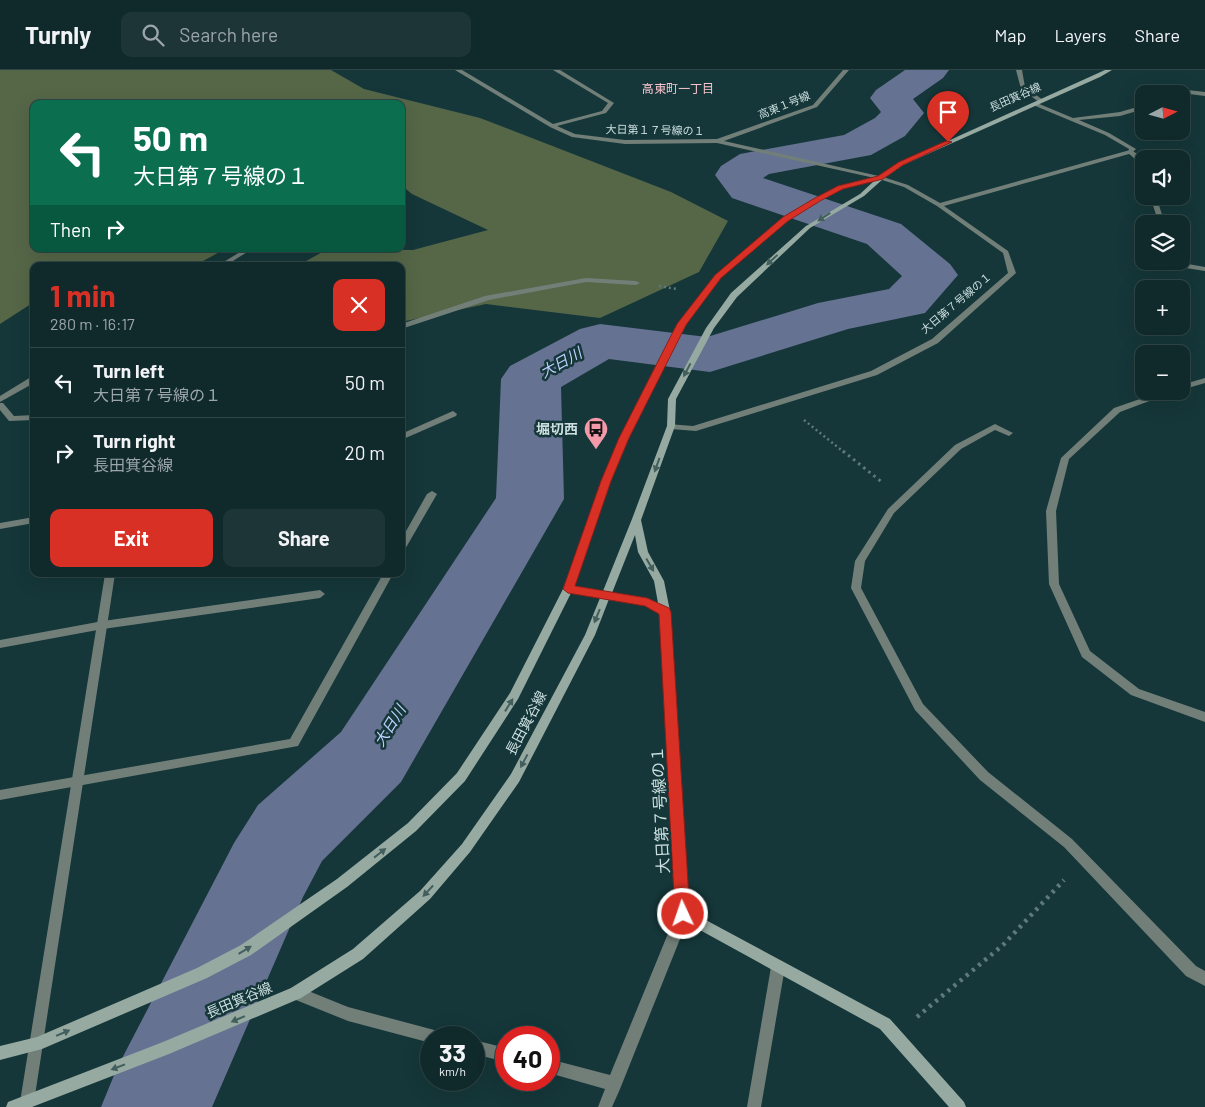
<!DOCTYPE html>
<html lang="en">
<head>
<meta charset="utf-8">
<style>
	:root { --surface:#10292b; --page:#1e3537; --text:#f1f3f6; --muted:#9ca6a9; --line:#304547; --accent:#d93025 }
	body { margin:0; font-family:Barlow,"Noto Sans JP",sans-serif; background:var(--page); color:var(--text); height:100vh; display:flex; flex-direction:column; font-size:19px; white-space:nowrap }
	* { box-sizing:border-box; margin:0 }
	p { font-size:16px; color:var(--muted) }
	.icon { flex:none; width:28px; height:28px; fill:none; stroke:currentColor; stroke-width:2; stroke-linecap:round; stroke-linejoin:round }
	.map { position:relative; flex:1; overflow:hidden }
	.sheet { position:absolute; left:30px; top:192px; width:375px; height:315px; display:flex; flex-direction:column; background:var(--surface); border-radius:10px; box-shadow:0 5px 20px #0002,0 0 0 1px var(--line) }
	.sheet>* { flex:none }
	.top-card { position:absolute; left:30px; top:30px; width:375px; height:152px; border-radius:10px; box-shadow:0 5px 20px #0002,0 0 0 1px var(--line); background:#0b6e4f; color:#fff; overflow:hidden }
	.needle { width:32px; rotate:84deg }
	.tools { position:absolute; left:1135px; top:15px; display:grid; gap:10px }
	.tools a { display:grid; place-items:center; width:55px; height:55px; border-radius:10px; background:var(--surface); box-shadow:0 5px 20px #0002,0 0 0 1px var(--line); font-size:25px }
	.speed { position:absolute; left:420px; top:956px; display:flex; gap:10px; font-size:25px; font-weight:700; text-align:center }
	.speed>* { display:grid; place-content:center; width:65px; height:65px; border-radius:50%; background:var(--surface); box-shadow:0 5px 20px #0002,0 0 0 1px var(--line); line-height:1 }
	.speed small { font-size:12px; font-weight:400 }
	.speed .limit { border:8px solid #d22; background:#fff; color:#111 }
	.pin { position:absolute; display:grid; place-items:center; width:42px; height:42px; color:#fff; margin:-51px -21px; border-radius:50% 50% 50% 0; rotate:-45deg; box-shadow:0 0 5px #0007 }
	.pin .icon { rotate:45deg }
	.me { position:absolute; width:55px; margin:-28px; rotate:357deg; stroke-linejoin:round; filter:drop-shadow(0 0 4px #0008) }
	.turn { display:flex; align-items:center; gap:18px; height:105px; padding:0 20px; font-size:22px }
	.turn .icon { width:65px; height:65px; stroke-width:2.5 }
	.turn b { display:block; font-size:35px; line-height:42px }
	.then { display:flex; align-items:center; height:48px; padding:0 20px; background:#0003; gap:10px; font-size:19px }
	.round { display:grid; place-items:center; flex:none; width:52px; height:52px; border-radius:10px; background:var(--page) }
	.headline { display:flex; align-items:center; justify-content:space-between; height:85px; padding:0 20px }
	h1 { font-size:30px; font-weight:700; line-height:38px; color:var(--accent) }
	.cta { display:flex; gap:10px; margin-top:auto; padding:10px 20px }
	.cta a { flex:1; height:58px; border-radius:10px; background:var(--accent); color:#fff; font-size:20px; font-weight:700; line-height:58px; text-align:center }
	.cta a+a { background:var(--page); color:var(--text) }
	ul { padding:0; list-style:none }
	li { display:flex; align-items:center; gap:15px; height:70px; padding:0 20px; border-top:1px solid var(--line) }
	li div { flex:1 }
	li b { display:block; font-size:19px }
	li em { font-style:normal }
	header { display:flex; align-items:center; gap:30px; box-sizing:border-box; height:70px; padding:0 25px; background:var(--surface); border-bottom:1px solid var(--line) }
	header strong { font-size:24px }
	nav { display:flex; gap:28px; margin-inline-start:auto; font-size:18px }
	.search { width:350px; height:45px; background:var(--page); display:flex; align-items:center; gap:12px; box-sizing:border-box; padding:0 18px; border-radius:10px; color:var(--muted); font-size:19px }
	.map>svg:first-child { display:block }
</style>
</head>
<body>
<header>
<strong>Turnly</strong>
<div class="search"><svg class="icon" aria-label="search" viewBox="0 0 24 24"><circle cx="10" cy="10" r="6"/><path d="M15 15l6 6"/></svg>Search here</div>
<nav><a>Map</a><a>Layers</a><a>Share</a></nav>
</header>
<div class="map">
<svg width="1205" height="1037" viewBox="0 0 1205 1037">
	<rect width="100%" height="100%" fill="#153739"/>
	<!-- forest -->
	<path fill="#566748" d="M0,0H331L364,19L480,48L671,122L728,151L699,202L600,248L486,234L401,252V196H297L328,179L413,180L488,160L412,124L401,115V34H34V179H225L194,196H34V232L0,254Z"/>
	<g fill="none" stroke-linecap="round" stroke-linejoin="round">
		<!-- river -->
		<path fill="#657292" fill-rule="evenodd" d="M905,0H949L943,8L913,29L924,43L905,66L871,85L769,104L763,108L901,154L950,194L958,205L925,243L848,259L710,302L609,289L561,317L564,429L401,712L322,791L303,827L212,1037H101L117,998L234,773L258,735L341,662L496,428L501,309L510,296L580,259L600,254L707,267L818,233L889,219L902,206L867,174L732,128L715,105L721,96L740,84L844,65L875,48L881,42L870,28L876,20Z"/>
		<!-- path-far2 -->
		<path stroke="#5f7a7c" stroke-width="2.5" stroke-dasharray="2 3" stroke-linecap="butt" d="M659,216L677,219
			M804,350L845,383"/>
		<!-- path-far1 -->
		<path stroke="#5f7a7c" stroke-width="3" stroke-dasharray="2.5 4" stroke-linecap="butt" d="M843,381L883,413"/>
		<!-- path -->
		<path stroke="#5f7a7c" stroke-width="4.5" stroke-dasharray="3 5" stroke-linecap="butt" d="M917,947L1003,875L1064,810"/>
		<!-- lane -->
		<path fill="#727f79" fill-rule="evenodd" d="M1152,16L1205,22V26L1150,19L1149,18Z
			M1033,33H1037L1073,48L1120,42L1144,35V39L1120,46L1079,50L1109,63L1136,79L1132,83H1128L1129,79L1105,65L1033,35Z
			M453,341L457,344L456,346L401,370V364Z
			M995,354L1013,363L1009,366L995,360L961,379L894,443L865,491L861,518L923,634L988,702L1072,769L1196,896L1205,901V916L1186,906L1064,777L980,710L915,640L851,518L855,491L888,439L955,375Z
			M432,421L437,424L404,481L401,482V470L427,424Z
			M34,447V453L0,459V453Z
			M383,504H393L298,676L0,730V720L290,669Z
			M320,520L325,524L320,528L103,559L0,578V570L103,551Z"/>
		<!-- street -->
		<path fill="#727f79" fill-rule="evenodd" d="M455,0H462L553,54L602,41L608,33L553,0H560L614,33L606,43L557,56L575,64L625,70L717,69L813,35L843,0H849L817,37L724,71L883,107L908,115L940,133L1130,80C1140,84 1144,90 1144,101C1138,97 1137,89 1129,84L944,136L1008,181L1016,203L938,273L877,305L696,361L671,359L668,358V354L693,356L871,301L932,269L1008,203L1003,183L937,136L904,117L879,109L717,73L625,74L572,67L550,57Z
			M1016,0H1022L1025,17L1043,30V32H1039L1021,19Z
			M1150,126H1156L1165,154H1159Z
			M245,179H252L225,196H217Z
			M1171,191L1205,197V201L1173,196Z
			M586,208L636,211L640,213L636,215L586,212L489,230L401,259V254L485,226Z
			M31,307H34V313L0,332V326Z
			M1205,308V313L1181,320V315Z
			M1163,321H1176L1120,342L1069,389L1056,441L1059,514L1090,581L1139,619L1205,642V652L1131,625L1082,587L1049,514L1046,441L1061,388L1114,338Z
			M0,333H3L14,346L34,345V350L9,351L0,340Z
			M105,504H115L34,1032L32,1037H22L20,1032Z
			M683,838L688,840L690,844L620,1019L612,1037H598L605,1019L549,1003V989L610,1005L676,844L678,840Z
			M778,890L783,892L785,897L761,1037H747L771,897L773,892Z
			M296,916L348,937L438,961L443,963L445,968H431V973L348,951L291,928L289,923L291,918Z
			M474,970L506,978V992L474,984Z"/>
		<!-- secondary -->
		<path fill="#96aaa1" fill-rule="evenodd" d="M1105,0H1112L1100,7L903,95L883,109L864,126L810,158L737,227L714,258L676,329L675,356L641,450L648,482L664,511L670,541L689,841L890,949L964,1032L966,1037H949L880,959L678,848L676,844L660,543L645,535L609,529L595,565L519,712L470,782L430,829L363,889L301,928L169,984L32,1037H6L8,1032L163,972L291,918L353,879L420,821L462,774L511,704L585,565L600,528L571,523L518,629L465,711L416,761L347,817L251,885L207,908L42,979L0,990V976L37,967L197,898L241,875L337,809L408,753L457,703L510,623L563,519L602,411L620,368L679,252L716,205L783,148L838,116L879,106L899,93ZM874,111L860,124L806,156L731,223L706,258L668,329L667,356L632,449L603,521L574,516L610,411L628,368L686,254L720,207L787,150L842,118ZM635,465L638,482L654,511L658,533L647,528L612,523Z"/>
	</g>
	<!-- one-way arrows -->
	<defs><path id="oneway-solid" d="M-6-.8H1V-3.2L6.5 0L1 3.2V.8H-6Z" transform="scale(1.25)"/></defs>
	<g fill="#425f5d">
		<use href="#oneway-solid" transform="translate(824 147) rotate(147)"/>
		<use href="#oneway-solid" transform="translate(772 190) rotate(137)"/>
		<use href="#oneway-solid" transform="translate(687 300) rotate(118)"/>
		<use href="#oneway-solid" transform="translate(657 395) rotate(110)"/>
		<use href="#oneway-solid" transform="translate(650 495) rotate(60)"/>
		<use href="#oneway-solid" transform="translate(597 546) rotate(112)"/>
		<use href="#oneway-solid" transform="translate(509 635) rotate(-58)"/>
		<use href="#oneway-solid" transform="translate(524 691) rotate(118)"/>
		<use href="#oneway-solid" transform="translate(380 783) rotate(-38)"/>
		<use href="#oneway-solid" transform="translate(428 821) rotate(133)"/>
		<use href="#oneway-solid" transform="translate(245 880) rotate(-31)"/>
		<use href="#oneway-solid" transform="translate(238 949) rotate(157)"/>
		<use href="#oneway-solid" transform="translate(63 963) rotate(-23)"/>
		<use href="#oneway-solid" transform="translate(118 997) rotate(159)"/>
	</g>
	<!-- route -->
	<path fill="#d93025" stroke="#8d1f18" d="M946,71L952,72L903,95L883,109L843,119L820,131L788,151L721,208L686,255L629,368L611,411L575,516L647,528L669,538L671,542L690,844L688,849L683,851L677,849L675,844L659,544L645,536L568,523L563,519L601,411L619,368L677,254L715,205L783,147L815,128L838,116L878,106L899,92Z"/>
	<!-- icons -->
	<defs>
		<symbol id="bus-pin" viewBox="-11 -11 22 30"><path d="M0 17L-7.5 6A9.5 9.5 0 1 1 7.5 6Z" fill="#f39aaa" stroke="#153739"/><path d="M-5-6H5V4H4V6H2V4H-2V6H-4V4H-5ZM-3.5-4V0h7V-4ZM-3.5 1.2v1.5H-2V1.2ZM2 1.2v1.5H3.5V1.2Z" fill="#111"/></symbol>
	</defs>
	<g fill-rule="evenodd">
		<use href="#bus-pin" x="582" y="345" width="28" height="38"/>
	</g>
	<g text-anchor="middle" stroke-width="5" stroke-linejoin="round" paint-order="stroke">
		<!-- far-street labels -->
		<g font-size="11" fill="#cddfe0" stroke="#153739">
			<text transform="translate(1015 27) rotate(-24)" y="4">長田箕谷線</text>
			<text transform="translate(784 35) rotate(-22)" y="4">高東１号線</text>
			<text transform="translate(655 60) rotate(1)" y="4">大日第１７号線の１</text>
			<text transform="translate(956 233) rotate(-40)" y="4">大日第７号線の１</text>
		</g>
		<!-- far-neighbourhood labels -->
		<g font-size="12" fill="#f8c4cb" stroke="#153739">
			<text x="678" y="23">高東町一丁目</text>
		</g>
		<!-- poi labels -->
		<g font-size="14" font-weight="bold" fill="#cddfe0" stroke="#153739" text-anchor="end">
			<text x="578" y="364">堀切西</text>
		</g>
		<!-- street labels -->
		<g font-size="14" fill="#cddfe0" stroke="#153739">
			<text transform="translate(526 653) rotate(-62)" y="5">長田箕谷線</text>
			<text transform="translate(239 930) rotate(-23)" y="5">長田箕谷線</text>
		</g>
		<!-- water labels -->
		<g font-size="15" font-style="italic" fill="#bed1fe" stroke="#153739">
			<text transform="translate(561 293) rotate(-29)" y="5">大日川</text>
			<text transform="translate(390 656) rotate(-58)" y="5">大日川</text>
		</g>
		<!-- near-street labels -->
		<g font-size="16" fill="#cddfe0" stroke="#153739">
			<text transform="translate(660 740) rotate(-93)" y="6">大日第７号線の１</text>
		</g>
	</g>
</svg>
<div class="tools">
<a><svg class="needle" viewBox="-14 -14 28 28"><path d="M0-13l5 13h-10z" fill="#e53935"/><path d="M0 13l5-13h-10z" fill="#9ca6a9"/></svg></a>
<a><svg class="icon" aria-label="sound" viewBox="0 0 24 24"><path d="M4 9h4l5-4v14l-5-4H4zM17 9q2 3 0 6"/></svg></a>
<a><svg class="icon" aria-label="layers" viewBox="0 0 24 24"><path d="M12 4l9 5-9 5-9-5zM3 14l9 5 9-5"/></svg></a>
<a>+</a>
<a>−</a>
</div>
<div class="speed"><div>33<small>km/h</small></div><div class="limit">40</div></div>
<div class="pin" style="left:948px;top:72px;background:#d93025"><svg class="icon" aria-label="arrive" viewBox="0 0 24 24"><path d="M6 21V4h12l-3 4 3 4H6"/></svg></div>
<svg class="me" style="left:683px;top:844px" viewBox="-20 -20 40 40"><circle r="17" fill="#d93025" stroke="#fff" stroke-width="3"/><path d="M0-11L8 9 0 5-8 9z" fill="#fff"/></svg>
<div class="top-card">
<div class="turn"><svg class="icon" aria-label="left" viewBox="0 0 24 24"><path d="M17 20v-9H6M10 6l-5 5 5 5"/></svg><div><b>50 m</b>大日第７号線の１</div></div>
<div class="then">Then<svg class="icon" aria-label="right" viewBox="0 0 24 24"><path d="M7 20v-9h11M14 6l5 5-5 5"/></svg></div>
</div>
<section class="sheet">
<div class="headline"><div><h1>1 min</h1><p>280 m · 16:17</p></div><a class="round" style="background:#d93025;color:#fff"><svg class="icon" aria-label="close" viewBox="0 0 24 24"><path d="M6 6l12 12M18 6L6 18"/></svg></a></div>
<ul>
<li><svg class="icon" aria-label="left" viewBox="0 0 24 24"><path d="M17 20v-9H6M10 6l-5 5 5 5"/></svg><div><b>Turn left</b><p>大日第７号線の１</p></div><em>50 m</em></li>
<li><svg class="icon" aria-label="right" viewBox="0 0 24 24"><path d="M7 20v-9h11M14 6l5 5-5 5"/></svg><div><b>Turn right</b><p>長田箕谷線</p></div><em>20 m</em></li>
</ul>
<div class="cta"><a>Exit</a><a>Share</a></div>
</section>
</div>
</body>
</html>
